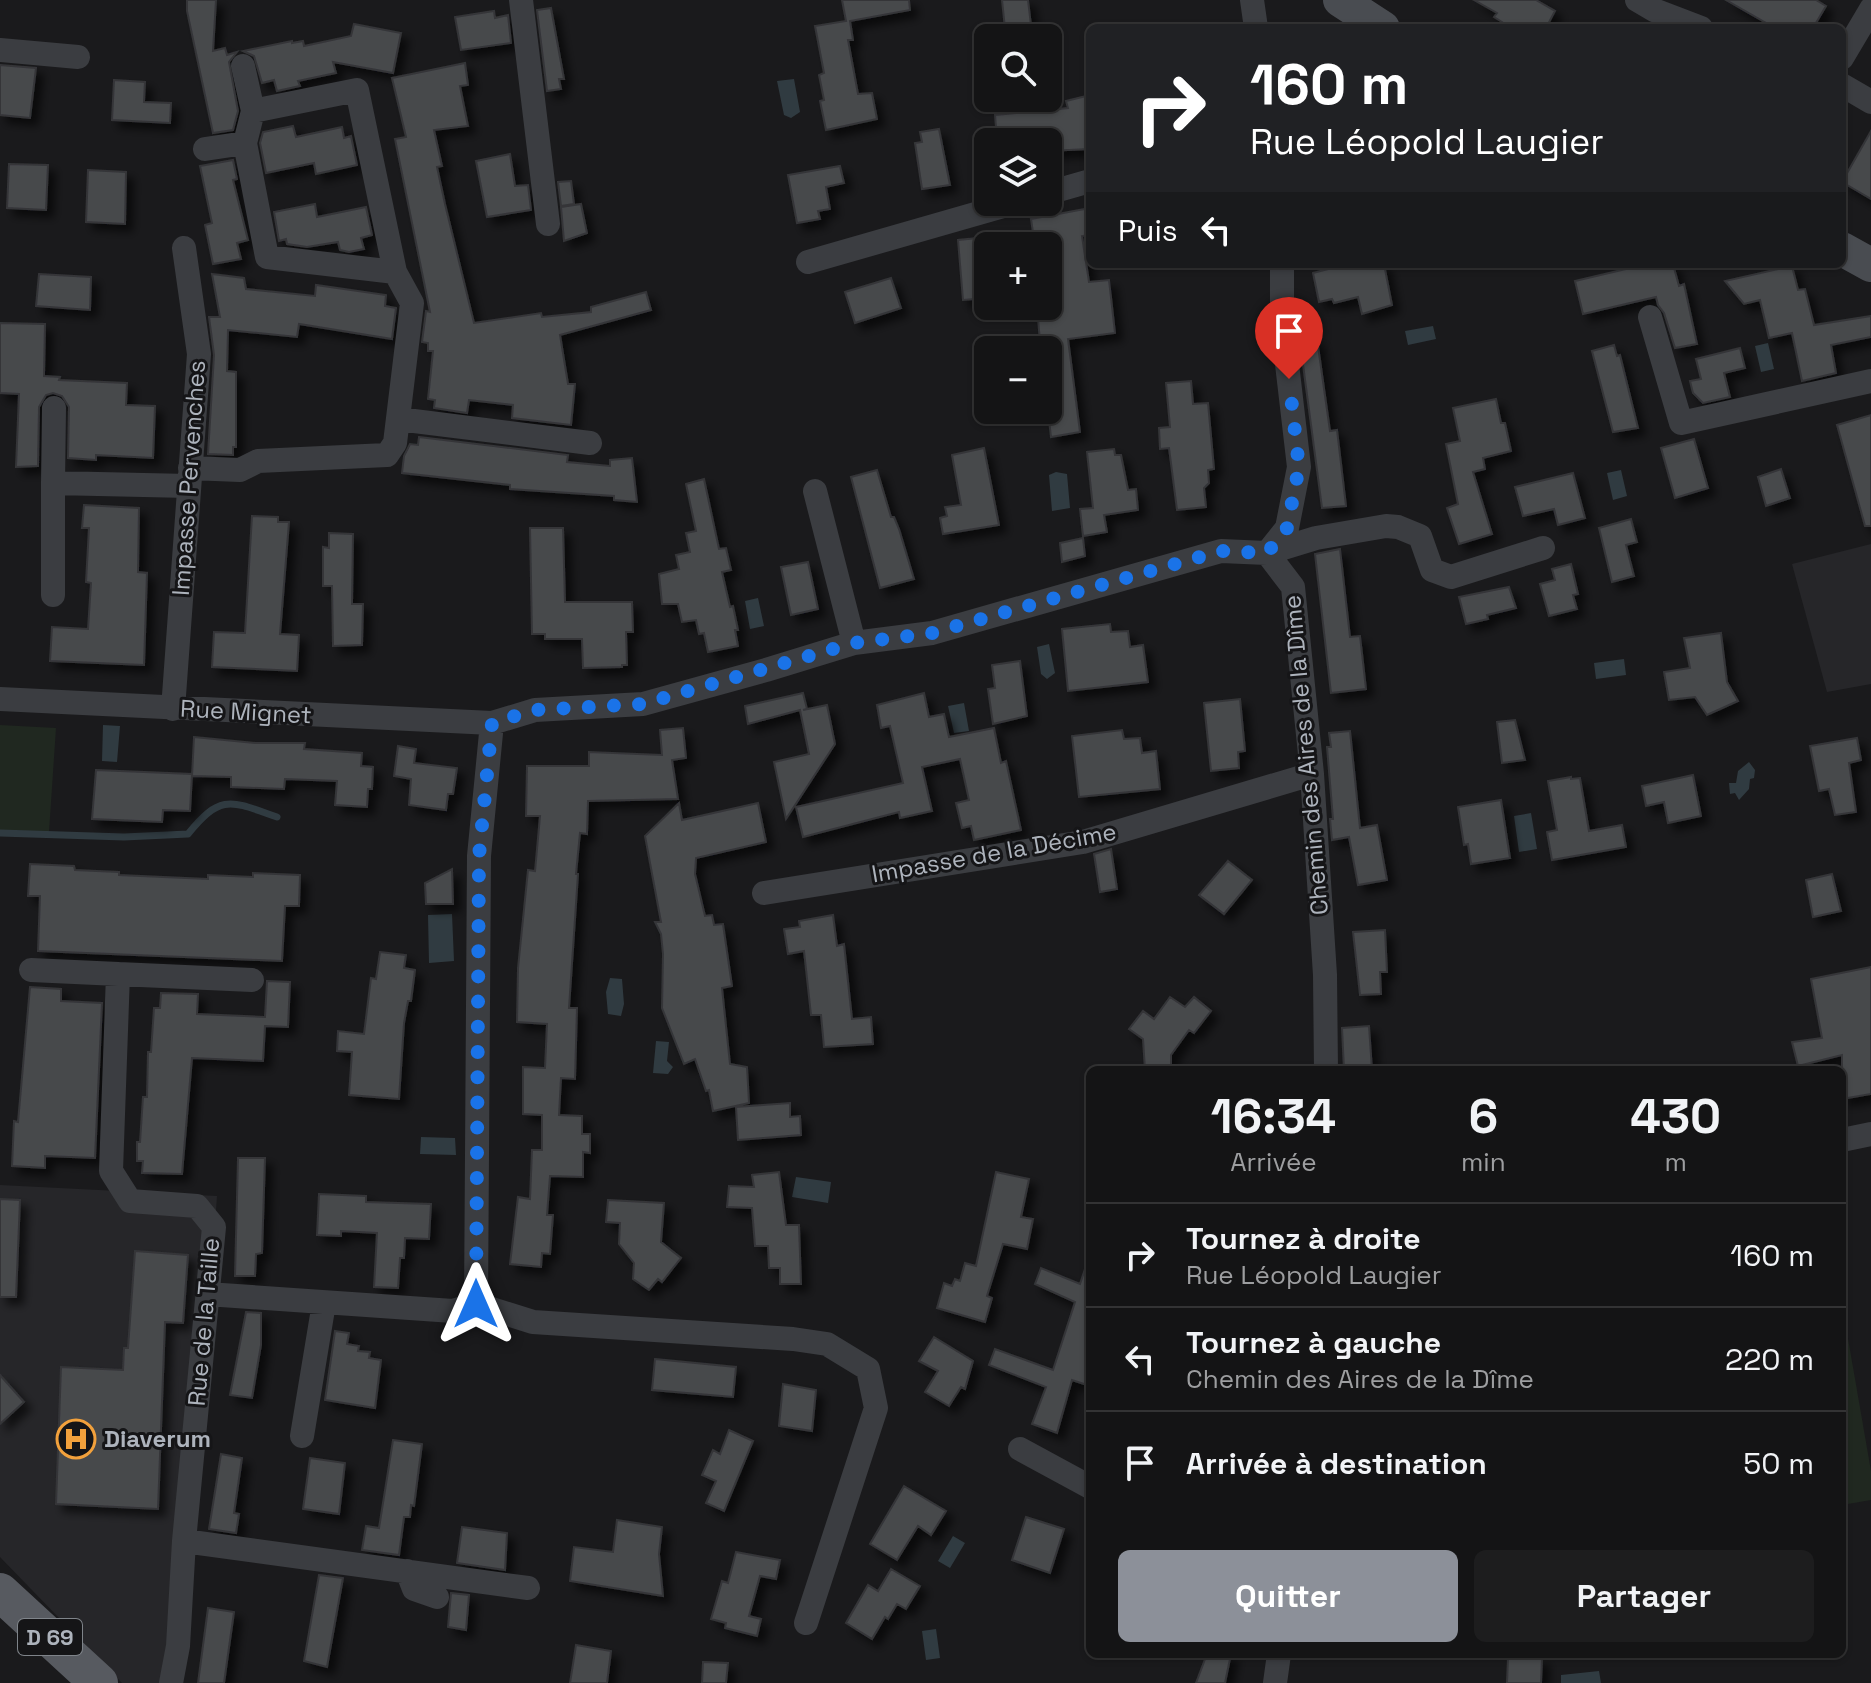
<!DOCTYPE html>
<html lang="fr">
<head>
<meta charset="utf-8">
<style>
	:root { --surface:#141415; --page:#1d1d1e; --text:#f1f3f6; --muted:#9d9ea0; --line:#333334; --accent:#8c9099 }
	body { margin:0; font-family:"Space Grotesk",sans-serif; background:var(--page); color:var(--text); height:100vh; display:flex; flex-direction:column; font-size:30px; white-space:nowrap }
	* { box-sizing:border-box; margin:0 }
	p { font-size:26px; color:var(--muted) }
	.icon { flex:none; width:44px; height:44px; fill:none; stroke:currentColor; stroke-width:2; stroke-linecap:round; stroke-linejoin:round }
	.map { position:relative; flex:1; overflow:hidden }
	.side { position:absolute; left:1086px; top:1066px; width:760px; height:592px; display:flex; flex-direction:column; background:var(--surface); border-radius:12px; box-shadow:0 2px 6px #0004,0 0 0 2px var(--line) }
	.side>* { flex:none }
	.guide { position:absolute; left:1086px; top:24px; width:760px; height:244px; border-radius:12px; box-shadow:0 2px 6px #0004,0 0 0 2px var(--line); background:#202124; color:#fff; overflow:hidden }
	.tools { position:absolute; left:974px; top:24px; display:grid; gap:16px }
	.tools a { display:grid; place-items:center; width:88px; height:88px; border-radius:12px; background:var(--surface); box-shadow:0 2px 6px #0004,0 0 0 2px var(--line); font-size:40px }
	.pin { position:absolute; display:grid; place-items:center; width:68px; height:68px; color:#fff; margin:-82px -34px; border-radius:50% 50% 50% 0; rotate:-45deg; box-shadow:0 0 8px #0007 }
	.pin .icon { rotate:45deg }
	.me { position:absolute; width:88px; margin:-44px; rotate:0deg; stroke-linejoin:round; filter:drop-shadow(0 0 6px #0008) }
	.turn { display:flex; align-items:center; gap:28px; height:168px; padding:0 32px; font-size:36px }
	.turn .icon { width:104px; height:104px; stroke-width:2.5 }
	.turn b { display:block; font-size:56px; line-height:68px }
	.then { display:flex; align-items:center; height:76px; padding:0 32px; background:#0003; gap:16px; font-size:30px }
	.eta { display:flex; justify-content:space-evenly; align-items:center; height:136px; text-align:center }
	.eta b { font-size:48px; font-weight:800; line-height:56px }
	.cta { display:flex; gap:16px; margin-top:auto; padding:16px 32px }
	.cta a { flex:1; height:92px; border-radius:12px; background:var(--accent); color:#fff; font-size:32px; font-weight:800; line-height:92px; text-align:center }
	.cta a+a { background:var(--page); color:var(--text) }
	ul { padding:0; list-style:none }
	li { display:flex; align-items:center; gap:24px; height:104px; padding:0 32px; border-top:2px solid var(--line) }
	li div { flex:1 }
	li b { display:block; font-size:30px }
	li em { font-style:normal }
	.map>svg:first-child { display:block }
</style>
</head>
<body>
<div class="map">
<svg width="1871" height="1683" viewBox="0 0 1871 1683">
	<defs>
		<filter id="shadow"><feDropShadow dx="7" dy="7" stdDeviation="4" flood-color="#0009"/></filter>
	</defs>
	<rect width="100%" height="100%" fill="#1a1a1c"/>
	<!-- built -->
	<path fill="#262629" d="M1871,544V684L1827,692L1792,564Z
		M0,1185L217,1196L182,1683H122L0,1557Z"/>
	<!-- green -->
	<path fill="#202820" d="M0,725L56,728L49,832L0,830Z
		M1842,1304L1871,1471V1500L1842,1505Z"/>
	<!-- water -->
	<path fill="#303b41" d="M794,79L800,112L791,118L784,115L777,81Z
		M1433,326L1436,339L1408,345L1405,331Z
		M1768,343L1774,369L1761,372L1755,346Z
		M1621,470L1627,496L1613,500L1607,473Z
		M1056,472L1067,474L1070,508L1052,511L1049,475Z
		M758,598L764,626L750,629L745,601Z
		M1049,644L1055,673L1047,679L1041,674L1037,647Z
		M1624,659L1626,675L1596,679L1594,663Z
		M964,703L969,731L954,733L948,706Z
		M103,725L120,726L117,762L102,761Z
		M1749,762L1755,770L1754,778L1750,779L1749,789L1739,800L1735,793L1730,794L1729,783H1736L1738,771Z
		M1531,813L1537,849L1519,852L1514,816Z
		M452,914L454,961L429,963L428,915Z
		M610,978L622,979L624,1004L621,1016L608,1014L606,992Z
		M656,1041L669,1042L667,1061L673,1067L668,1074L653,1073Z
		M421,1137L455,1138L456,1155L420,1154Z
		M796,1177L831,1182L828,1203L792,1197Z
		M953,1536L965,1543L950,1568L938,1561Z
		M936,1629L940,1658L926,1660L922,1631Z
		M1599,1671L1601,1683H1561V1675Z"/>
	<g fill="none" stroke-linecap="round" stroke-linejoin="round">
		<!-- stream -->
		<path stroke="#303b41" stroke-width="7" d="M0,833L124,837L188,834C221,793 231,801 277,817"/>
	</g>
	<!-- building -->
	<path fill="#47484c" stroke="#343538" stroke-width="2" filter="url(#shadow)" d="M187,0H216L213,51L225,48L227,55L237,52L229,62L238,111L233,130L213,133L187,11Z
		M842,0H909L910,10L850,21L853,40H848L858,94L872,93L877,119L826,130L820,101L824,100L819,75L824,73L815,26L846,21Z
		M1002,0H1028L1032,34L1006,38Z
		M1474,0H1536L1555,11L1546,28H1499L1502,22L1494,17L1497,13Z
		M1726,0H1816L1826,6L1813,28H1775Z
		M551,8L564,79H559L561,89L547,91L537,10Z
		M494,11L495,18L508,15L511,43L461,50L455,17Z
		M354,24L401,33L393,73L333,62L336,73L298,81L300,86L277,91L274,80L262,83L254,56L243,51L292,41V43L303,41L304,46L351,36Z
		M465,63L468,85L460,86L468,126L434,130L442,166L437,167L445,204L474,323L541,313L542,317L591,312V307L646,292L651,310L560,335L568,384H575L571,425L512,418L513,405L469,400L467,413L434,408L435,400L428,399L433,351H428V343L422,342L426,311L430,312L395,139L406,137L392,78Z
		M0,65L36,68L30,118L0,115Z
		M114,80L145,82L144,102L171,103L170,123L112,120Z
		M1090,95V149L1048,151V142L1015,141V138L997,140L995,115L1068,108L1066,101Z
		M293,126L296,137L342,127L344,138L351,136L357,165L316,174L314,163L266,173L260,143L263,132Z
		M939,129L950,185L922,189L915,143L922,142L920,132Z
		M1871,131V199L1842,182Z
		M510,154L515,186L528,185L531,210L487,217L476,161Z
		M233,160L237,179L233,180L248,240L237,243L241,259L213,264L205,225L212,223L200,166Z
		M9,164L48,165L46,210L7,208Z
		M840,166L844,183L826,187L830,209L818,211L820,219L797,223L788,175Z
		M88,170L126,172L125,224L86,222Z
		M571,181L574,204L561,206L558,182Z
		M315,204L317,217L366,207L372,235L361,238L364,249L349,252L340,250L338,242L307,247L287,244L286,239L279,241L274,212Z
		M581,204L587,233L564,241L561,207Z
		M1090,208V235L1082,236L1089,282L1109,280L1115,333L1068,339L1080,432L1051,437L1048,411V341L1040,342L1037,306H1048V246H1035L1031,219Z
		M988,237V298L963,300L958,240Z
		M1347,264H1384L1392,305L1362,314L1358,297L1334,303L1332,299L1319,302L1313,273Z
		M1647,264H1673L1679,286L1684,284L1697,344L1675,348L1664,313L1658,305L1656,297L1583,314L1575,281Z
		M1792,266L1798,290L1805,289L1814,325L1871,316V337L1831,345L1836,373L1802,381L1792,333L1769,338L1760,300L1744,304L1725,281Z
		M39,274L91,277L90,310L36,306Z
		M212,274L244,278L246,289L315,296L316,285L386,295L385,306L396,308L392,339L299,324L297,337L228,330L227,371L236,372V447H233V455L208,454L214,355L209,317H220Z
		M891,278L901,308L855,323L845,292Z
		M0,323L45,324L44,376L60,377L59,380L127,383L126,405L155,406L153,458L96,455V460L68,458L69,407L62,396L53,393L46,395L39,407L38,466L16,467L19,394L0,393Z
		M1317,339L1330,431L1337,430L1346,506L1322,508L1300,342Z
		M1614,345L1617,356L1620,355L1638,428L1613,432L1592,351Z
		M1740,348L1745,368L1724,373L1730,397L1703,403L1693,393L1690,381L1701,379L1696,359Z
		M1191,381L1193,404L1208,403L1214,469L1208,470L1209,483L1204,488L1206,507L1177,510L1169,448L1160,449L1159,428L1170,427L1166,383Z
		M1496,399L1501,423H1505L1511,451L1483,458L1485,469L1473,472L1492,534L1459,544L1447,508L1458,504L1446,444L1460,441L1453,408Z
		M1871,415V526H1865L1837,425Z
		M419,437L568,455L567,462L610,466V460L632,458L637,502L614,500V496L510,489V485L402,473L404,456L410,444L418,445Z
		M1694,439L1708,488L1675,498L1661,448Z
		M984,448L999,525L943,534L940,518L947,516L945,507L961,505L952,455Z
		M1114,449L1115,455H1121L1128,490L1136,489L1138,510L1104,515L1107,532L1083,536L1080,509L1093,508L1087,452Z
		M1781,469L1790,498L1766,506L1758,477Z
		M877,470L891,517H894L899,529L914,579L880,588L851,477Z
		M1573,473L1585,518L1558,525L1554,509L1523,516L1515,487Z
		M704,479L719,549L726,548L731,570L722,572L730,607L733,606L738,630H735L738,646L708,652L704,633L699,634L696,620L682,622L678,604H662L659,574L679,569L676,555L690,552L686,533L696,531L686,484Z
		M84,505L139,508L138,572L147,573L144,665L50,661L52,627L88,629L91,583L86,582L89,528H82Z
		M252,516L278,517V522H289L280,634L299,635L297,671L212,667L214,632L245,633Z
		M1631,519L1637,542L1626,545L1634,576L1612,582L1599,528Z
		M530,528H563L565,602H632L633,632H626L627,665H622V667L583,668L582,639H545V634H532Z
		M329,533L353,534L352,604H363L362,645L333,646L332,586H323V547L329,548Z
		M1083,538L1085,556L1062,562L1060,543Z
		M1340,549L1350,637L1360,636L1366,689L1331,693L1315,554Z
		M808,562L818,609L791,615L781,567Z
		M1571,564L1578,594L1573,595L1577,609L1549,616L1540,584L1555,580L1552,569Z
		M1509,587L1516,608L1487,615L1488,619L1466,624L1459,597Z
		M1110,624L1111,632L1128,631L1130,647L1143,645L1148,682L1068,691L1062,629Z
		M1721,633L1727,682L1738,701L1707,715L1695,697L1669,700L1664,672L1690,668L1684,638Z
		M1020,661L1027,716L993,724L988,689L995,688L992,665Z
		M803,693L807,709L803,710L827,705L835,744L786,819L774,762L809,754L800,710L748,724L745,706Z
		M924,693L929,717L944,714L949,737L994,728L1001,763L1006,761L1021,830L974,840L971,826L962,828L956,803L969,800L960,759L922,767L932,811L900,818L899,812L803,837L796,807L903,783L890,726L881,728L877,705Z
		M1240,699L1245,751L1238,752L1239,768L1211,771L1204,703Z
		M1515,720L1525,760L1502,763L1497,722Z
		M683,728L686,758L672,760L678,799L588,801L587,834L580,833L576,874H578L569,1008H577L575,1079L561,1078L559,1115L582,1116V1134H590V1153L583,1152V1177L550,1176L547,1215H553L550,1254L542,1253L541,1267L510,1264L518,1197L530,1199L532,1150H542V1115L523,1114V1067L545,1068L547,1024L517,1022L518,968L528,870L535,871L540,816H526L527,766H589V752L662,755L660,730Z
		M1122,730L1124,739L1140,738L1142,753L1156,751L1160,789L1079,797L1072,736Z
		M1350,731L1360,828L1377,825L1387,880L1358,885L1349,837L1332,840L1330,819H1333L1327,747H1331L1329,733Z
		M194,737L255,743H305L304,749L362,753L361,766L373,767L372,789H368L367,807L335,805L337,781L285,779L284,789L231,787V777L192,776Z
		M1857,738L1861,760L1849,763L1856,812L1835,815L1829,789L1819,791L1810,746Z
		M398,746L416,749L414,763L457,768L453,794H448L446,810L409,805L411,779L394,776Z
		M96,770L192,774L190,811L163,810L162,822L92,819Z
		M1693,775L1701,816L1668,823L1664,802L1646,806L1642,786Z
		M1571,777V779L1580,778L1589,831L1622,825L1626,847L1552,860L1547,832L1557,830L1548,781Z
		M1501,800L1510,858L1471,864L1468,844L1464,845L1458,807Z
		M679,803L682,820L758,803L766,842L696,858L695,874L705,916L712,915L714,925L723,924L732,986L722,988L730,1064L747,1067L749,1103L713,1111L709,1090L706,1091L695,1059L684,1064L662,1008L663,954L661,934L655,922H661L645,836Z
		M1111,849L1117,889L1100,892L1094,854Z
		M1228,861L1252,880L1224,914L1199,895Z
		M30,864L74,866L75,870L119,872V875L208,879V875L253,877V873L300,875L299,906H285L282,961L38,951L40,896H28Z
		M452,869L453,904H426L425,883Z
		M1832,874L1841,911L1813,917L1806,880Z
		M833,915L837,946L844,944L852,1019L871,1017L873,1044L824,1047L821,1015H811L804,951L788,954L784,929L800,927L799,921Z
		M1385,930L1387,972H1380L1381,994L1360,995L1353,932Z
		M380,952L406,955L404,968L415,970L411,1001H408L404,1023L399,1099L349,1095L352,1052L337,1051L338,1031L364,1034L371,978L376,979Z
		M1871,967V1094L1842,1099V1055L1798,1066L1792,1042L1822,1038L1811,979Z
		M267,981L290,982L288,1027L265,1026L263,1061L192,1058L182,1174L142,1173L143,1161H137V1142H140L143,1097H147L148,1052H151L154,1008H160L161,993L198,994L197,1014L265,1017Z
		M30,987L61,989V1001L102,1003L95,1158L45,1156V1168L12,1166L14,1121L18,1122Z
		M1170,997L1185,1007L1194,997L1211,1011L1194,1033L1189,1030L1171,1055V1070H1145L1143,1039L1129,1029L1143,1011L1154,1019Z
		M1369,1026L1372,1070H1344L1342,1028Z
		M790,1103V1117L800,1116L801,1135L738,1140L736,1107Z
		M238,1158H265L262,1253L256,1254L255,1276H235Z
		M779,1172L786,1225H799L801,1284H780V1268H769L768,1246H755L752,1208L727,1207L729,1186L754,1187L752,1175Z
		M996,1172L1029,1179L1021,1217L1033,1219L1027,1249L1003,1244L987,1296L992,1298L985,1322L937,1308L944,1283L952,1286L955,1279L960,1281L965,1263L976,1266Z
		M319,1194L366,1196V1202L431,1204L429,1239L405,1238L404,1258H400L398,1288L374,1287L377,1233L341,1231V1236L317,1235Z
		M0,1199L20,1200L16,1297H0Z
		M608,1200L664,1203L661,1242L681,1258L662,1282L658,1279L649,1290L633,1279L634,1263L619,1244L620,1223L606,1222Z
		M135,1251L188,1255L183,1323L165,1322L158,1509L56,1504L61,1367L123,1370L124,1348H128Z
		M1086,1266L1090,1267V1386L1072,1380L1057,1433L1032,1424L1046,1387L989,1365L995,1349L1053,1370L1075,1302L1035,1284L1041,1268L1080,1284Z
		M246,1312L261,1313V1345L252,1398L230,1395Z
		M335,1331L349,1333L347,1344L359,1346L358,1351L370,1352L369,1358L381,1360L375,1408L325,1400Z
		M934,1337L973,1361L965,1389L961,1387L949,1406L925,1392L938,1371L919,1361Z
		M655,1359L736,1367L733,1397L652,1390Z
		M0,1375L24,1402L0,1424Z
		M783,1384L816,1390L812,1431L779,1426Z
		M729,1430L753,1441L724,1511L706,1503L716,1481L702,1475L713,1450L720,1454Z
		M393,1440L422,1444L414,1506L411,1505L410,1517H404L399,1555L362,1550L366,1526L379,1528Z
		M221,1454L242,1458L234,1513L239,1514L236,1533L209,1529Z
		M310,1458L345,1463L339,1514L303,1509Z
		M904,1486L946,1511L931,1535L918,1526L897,1560L870,1544Z
		M1026,1517L1064,1529L1050,1573L1012,1560Z
		M617,1520L662,1527L659,1554L663,1596L570,1581L574,1547L613,1552Z
		M462,1527L507,1533L505,1570L457,1563Z
		M736,1552L780,1560L776,1579L760,1576L749,1616L761,1619L757,1636L725,1628L726,1623L711,1619L722,1581L728,1583Z
		M891,1569L920,1586L906,1609L897,1604L888,1619L885,1617L872,1639L846,1623L868,1585L878,1591Z
		M319,1575L343,1578L327,1667L304,1661Z
		M451,1593L469,1595L466,1630L448,1627Z
		M208,1608L234,1612L224,1683H198Z
		M576,1645L611,1651L607,1683H570Z
		M1207,1654H1231L1225,1683H1196Z
		M1508,1658L1542,1659L1541,1683H1507Z
		M703,1662L728,1663L726,1683H702Z"/>
	<g fill="none" stroke-linecap="round" stroke-linejoin="round">
		<!-- street -->
		<path stroke="#3b3d41" stroke-width="24" d="M521,0L548,224
			M1252,0L1256,28
			M1637,0L1654,10L1701,28
			M0,50L78,57
			M1842,58L1871,9
			M243,66L253,111
			M1842,85L1871,102
			M205,149L245,143
			M1048,193L1090,181
			M808,262L1017,202
			M1282,264V321L1299,467L1287,528L1267,553L1293,587L1312,774L1325,975L1326,1070
			M1650,317L1681,423L1871,381
			M398,419L590,443
			M190,468L240,470L258,461L387,455L395,443L412,303L395,272L357,90L253,111L245,143L267,257L395,272
			M53,483L54,408
			M815,491L854,643
			M53,595V483L189,486
			M0,699L492,723L535,710L643,704L766,670L854,643L932,633L1221,551L1267,553L1316,538L1386,526L1398,527L1420,536L1432,570L1451,577L1543,548
			M173,709L199,354L184,248
			M764,893L1083,842L1312,774
			M31,970L118,974
			M1842,1140L1871,1134
			M207,1294L453,1311L476,1304L533,1322L793,1339L827,1344L868,1369L876,1408L806,1623
			M476,1304L479,856L492,723
			M302,1436L324,1303
			M1020,1449L1090,1487
			M184,1541L528,1588
			M407,1571L414,1589L437,1597
			M171,1683L178,1646L184,1541L214,1227L197,1206L130,1201L111,1171L118,974L252,980
			M1275,1683L1279,1654"/>
		<!-- secondary -->
		<path stroke="#494c51" stroke-width="34" d="M1340,0L1383,28
			M1842,249L1871,265"/>
		<!-- primary -->
		<path stroke="#575a60" stroke-width="38" d="M0,1592L99,1683"/>
	</g>
	<g fill="none" stroke-linecap="round" stroke-linejoin="round">
		<!-- route -->
		<path stroke="#1a73e8" stroke-width="14" stroke-dasharray="0 25.2" d="M476,1304L479,856L492,723L535,710L643,704L854,643L932,633L1221,551L1267,553L1287,528L1299,467L1289,379"/>
	</g>
	<!-- icons -->
	<defs>
		<symbol id="hospital-ring" viewBox="-11 -11 22 22"><circle r="9.5" fill="#151517" stroke="#f2a13c" stroke-width="1.5"/><path d="M-5-5h3v3.5h4V-5h3V5h-3V1.5h-4V5h-3Z" fill="#f2a13c"/></symbol>
	</defs>
	<g fill-rule="evenodd">
		<use href="#hospital-ring" x="54" y="1417" width="44" height="44"/>
	</g>
	<g text-anchor="middle" stroke-width="6" stroke-linejoin="round" paint-order="stroke">
		<!-- shield labels -->
		<rect fill="#151517" stroke="#7f848a" stroke-width="2" x="18" y="1619" width="64" height="36" rx="6"/>
		<g font-size="22" font-weight="bold" fill="#adb3bc">
			<text x="50" y="1645">D 69</text>
		</g>
		<!-- street labels -->
		<g font-size="24" fill="#adb3bc" stroke="#151517">
			<text transform="translate(189 478) rotate(-86)" y="8">Impasse Pervenches</text>
			<text transform="translate(246 712) rotate(3)" y="8">Rue Mignet</text>
			<text transform="translate(1306 755) rotate(-95)" y="8">Chemin des Aires de la Dîme</text>
			<text transform="translate(994 853) rotate(-10)" y="8">Impasse de la Décime</text>
			<text transform="translate(204 1322) rotate(-85)" y="8">Rue de la Taille</text>
		</g>
		<!-- poi labels -->
		<g font-size="24" font-weight="bold" fill="#adb3bc" stroke="#151517" text-anchor="start">
			<text x="104" y="1447">Diaverum</text>
		</g>
	</g>
</svg>
<div class="tools">
<a><svg class="icon" aria-label="search" viewBox="0 0 24 24"><circle cx="10" cy="10" r="6"/><path d="M15 15l6 6"/></svg></a>
<a><svg class="icon" aria-label="layers" viewBox="0 0 24 24"><path d="M12 4l9 5-9 5-9-5zM3 14l9 5 9-5"/></svg></a>
<a>+</a>
<a>−</a>
</div>
<div class="pin" style="left:1289px;top:379px;background:#d93025"><svg class="icon" aria-label="arrive" viewBox="0 0 24 24"><path d="M6 21V4h12l-3 4 3 4H6"/></svg></div>
<svg class="me" style="left:476px;top:1304px" viewBox="-20 -20 40 40"><path d="M0-17L14 15 0 8-14 15z" fill="#1a73e8" stroke="#fff" stroke-width="4"/></svg>
<div class="guide">
<div class="turn"><svg class="icon" aria-label="right" viewBox="0 0 24 24"><path d="M7 20v-9h11M14 6l5 5-5 5"/></svg><div><b>160 m</b>Rue Léopold Laugier</div></div>
<div class="then">Puis<svg class="icon" aria-label="left" viewBox="0 0 24 24"><path d="M17 20v-9H6M10 6l-5 5 5 5"/></svg></div>
</div>
<section class="side">
<div class="eta">
<div><b>16:34</b><p>Arrivée</p></div>
<div><b>6</b><p>min</p></div>
<div><b>430</b><p>m</p></div>
</div>
<ul>
<li><svg class="icon" aria-label="right" viewBox="0 0 24 24"><path d="M7 20v-9h11M14 6l5 5-5 5"/></svg><div><b>Tournez à droite</b><p>Rue Léopold Laugier</p></div><em>160 m</em></li>
<li><svg class="icon" aria-label="left" viewBox="0 0 24 24"><path d="M17 20v-9H6M10 6l-5 5 5 5"/></svg><div><b>Tournez à gauche</b><p>Chemin des Aires de la Dîme</p></div><em>220 m</em></li>
<li><svg class="icon" aria-label="arrive" viewBox="0 0 24 24"><path d="M6 21V4h12l-3 4 3 4H6"/></svg><div><b>Arrivée à destination</b></div><em>50 m</em></li>
</ul>
<div class="cta"><a>Quitter</a><a>Partager</a></div>
</section>
</div>
</body>
</html>
